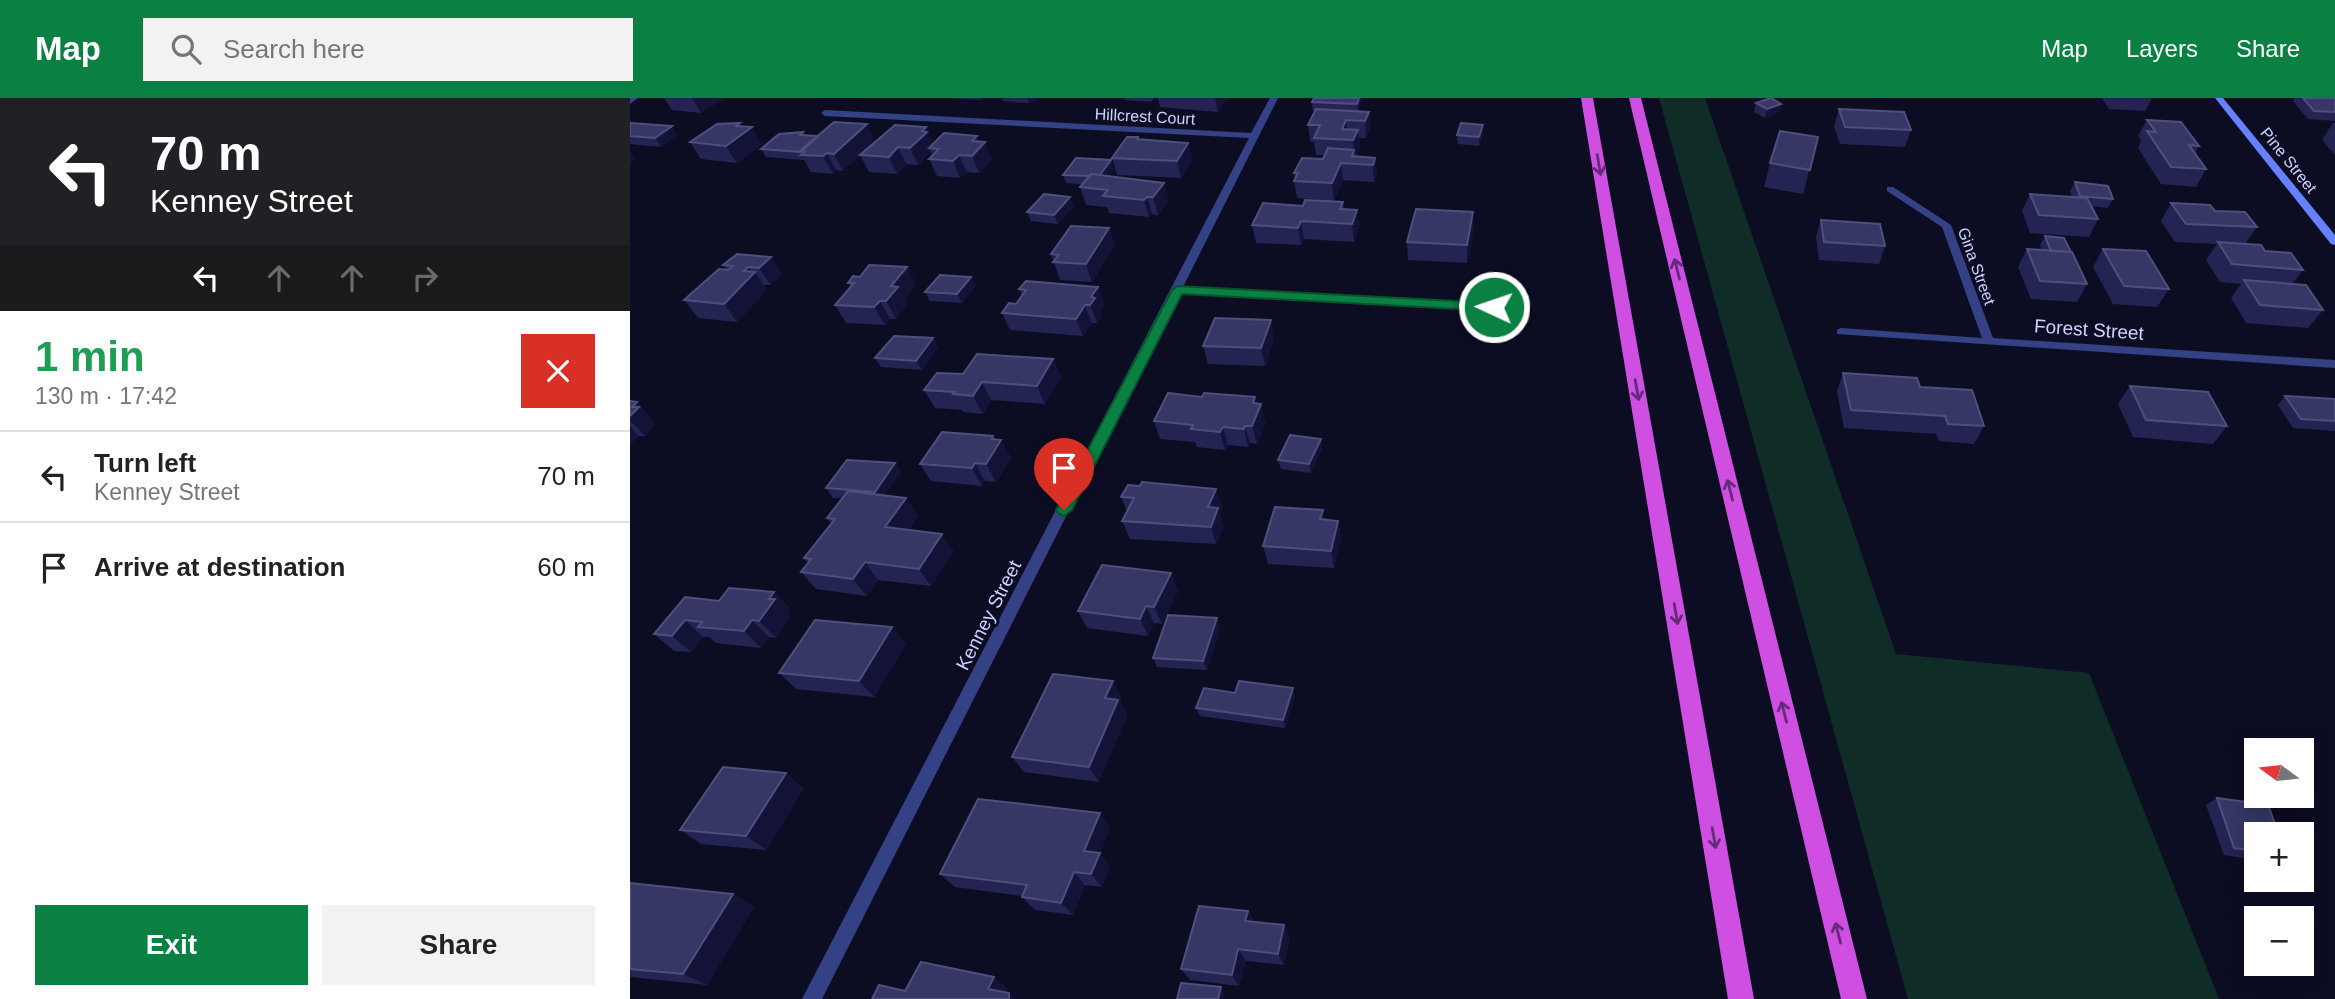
<!DOCTYPE html>
<html lang="en">
<head>
<meta charset="utf-8">
<style>
	:root { --surface:#fff; --page:#f2f2f2; --text:#222; --muted:#767676; --line:#e0e0e0; --accent:#0b8043 }
	body { margin:0; font-family:Arial,sans-serif; background:var(--page); color:var(--text); height:100vh; display:flex; flex-direction:column; font-size:26px; white-space:nowrap }
	* { box-sizing:border-box; margin:0 }
	p { font-size:23px; color:var(--muted) }
	.icon { flex:none; width:38px; height:38px; fill:none; stroke:currentColor; stroke-width:2; stroke-linecap:round; stroke-linejoin:round }
	.map { position:relative; flex:1; overflow:hidden }
	.details { display:flex; flex-direction:column; background:var(--surface); width:630px }
	.details>* { flex:none }
	.guide { background:#202124; color:#fff; overflow:hidden }
	.needle { width:46px; rotate:285deg }
	.tools { position:absolute; left:1614px; top:640px; display:grid; gap:14px }
	.tools a { display:grid; place-items:center; width:70px; height:70px; border-radius:0px; background:var(--surface); box-shadow:0 4px 18px #0003; font-size:35px }
	.pin { position:absolute; display:grid; place-items:center; width:60px; height:60px; color:#fff; margin:-72px -30px; border-radius:50% 50% 50% 0; rotate:-45deg; box-shadow:0 0 7px #0007 }
	.pin .icon { rotate:45deg }
	.me { position:absolute; width:77px; margin:-38px; rotate:273deg; stroke-linejoin:round; filter:drop-shadow(0 0 5px #0008) }
	.turn { display:flex; align-items:center; gap:24px; height:147px; padding:0 35px; font-size:32px }
	.turn .icon { width:91px; height:91px; stroke-width:2.5 }
	.turn b { display:block; font-size:49px; line-height:60px }
	.lanes { display:flex; align-items:center; height:66px; padding:0 35px; background:#0003; justify-content:center; gap:35px; direction:ltr }
	.lanes .off { opacity:.35 }
	.round { display:grid; place-items:center; flex:none; width:74px; height:74px; border-radius:0px; background:var(--page) }
	.headline { display:flex; align-items:center; justify-content:space-between; height:119px; padding:0 35px }
	h1 { font-size:42px; font-weight:600; line-height:52px; color:#1e9e55 }
	.action { display:flex; gap:14px; margin-top:auto; padding:14px 35px }
	.action a { flex:1; height:80px; border-radius:0px; background:var(--accent); color:#fff; font-size:28px; font-weight:600; line-height:80px; text-align:center }
	.action a+a { background:var(--page); color:var(--text) }
	ul { padding:0; list-style:none }
	li { display:flex; align-items:center; gap:21px; height:91px; padding:0 35px; border-top:2px solid var(--line) }
	li div { flex:1 }
	li b { display:block; font-size:26px }
	li em { font-style:normal }
	header { display:flex; align-items:center; gap:42px; box-sizing:border-box; height:98px; padding:0 35px; background:var(--accent); color:#fff }
	header strong { font-size:33px }
	nav { display:flex; gap:38px; margin-inline-start:auto; font-size:24px }
	.search { width:490px; height:63px; background:var(--page); display:flex; align-items:center; gap:18px; box-sizing:border-box; padding:0 24px; border-radius:0px; color:var(--muted); font-size:26px }
	main { display:flex; flex:1; min-height:0 }
	.map>svg:first-child { display:block }
</style>
</head>
<body>
<header>
<strong>Map</strong>
<div class="search"><svg class="icon" aria-label="search" viewBox="0 0 24 24"><circle cx="10" cy="10" r="6"/><path d="M15 15l6 6"/></svg>Search here</div>
<nav><a>Map</a><a>Layers</a><a>Share</a></nav>
</header>
<main>
<section class="details">
<div class="guide">
<div class="turn"><svg class="icon" aria-label="left" viewBox="0 0 24 24"><path d="M17 20v-9H6M10 6l-5 5 5 5"/></svg><div><b>70 m</b>Kenney Street</div></div>
<div class="lanes"><svg class="icon" aria-label="left" viewBox="0 0 24 24"><path d="M17 20v-9H6M10 6l-5 5 5 5"/></svg><svg class="icon off" aria-label="ahead" viewBox="0 0 24 24"><path d="M12 20V5M6 11l6-6 6 6"/></svg><svg class="icon off" aria-label="ahead" viewBox="0 0 24 24"><path d="M12 20V5M6 11l6-6 6 6"/></svg><svg class="icon off" aria-label="right" viewBox="0 0 24 24"><path d="M7 20v-9h11M14 6l5 5-5 5"/></svg></div>
</div>
<div class="headline"><div><h1>1 min</h1><p>130 m · 17:42</p></div><a class="round" style="background:#d93025;color:#fff"><svg class="icon" aria-label="close" viewBox="0 0 24 24"><path d="M6 6l12 12M18 6L6 18"/></svg></a></div>
<ul>
<li><svg class="icon" aria-label="left" viewBox="0 0 24 24"><path d="M17 20v-9H6M10 6l-5 5 5 5"/></svg><div><b>Turn left</b><p>Kenney Street</p></div><em>70 m</em></li>
<li><svg class="icon" aria-label="arrive" viewBox="0 0 24 24"><path d="M6 21V4h12l-3 4 3 4H6"/></svg><div><b>Arrive at destination</b></div><em>60 m</em></li>
</ul>
<div class="action"><a>Exit</a><a>Share</a></div>
</section>
<div class="map">
<svg width="1705" height="901" viewBox="0 0 1705 901">
	<rect width="100%" height="100%" fill="#0c0d23"/>
	<!-- green -->
	<path fill="#0f2d26" d="M1029,0H1075L1266,556L1459,575L1589,901H1278Z"/>
	<g fill="none" stroke-linecap="round" stroke-linejoin="round">
		<!-- minor -->
		<path fill="#344285" fill-rule="evenodd" d="M0,0H8L0,6Z
			M640,0H648L553,189L864,206L870,209L864,212L549,195L192,901H172L619,40L195,18L191,15L195,12L621,35Z
			M1257,89H1263L1321,127L1363,240L1705,262V270L1207,236V232L1211,230L1352,240L1312,129L1257,93Z"/>
		<!-- secondary -->
		<path fill="#6581ff" fill-rule="evenodd" d="M1585,0H1593L1705,137V147L1701,146Z"/>
		<!-- trunk -->
		<path fill="#ce4fe2" fill-rule="evenodd" d="M951,0H963L1124,901H1098Z
			M999,0H1011L1237,901H1211Z"/>
	</g>
	<!-- wall -->
	<path fill="#242452" d="M34,0H95L71,15L42,12Z
		M319,0H352L350,2Z
		M372,0H407L399,5L373,3Z
		M494,0H524L521,4L495,2Z
		M528,0H597L588,14L530,9Z
		M690,0H733L728,14H739L740,31L736,40H729L730,49L725,59L745,60L747,77L744,84L713,82L704,103L667,100L664,83L665,81L664,75L693,61L694,57H686L684,44L680,43L678,27L685,13H683L682,4Z
		M1472,0H1522L1515,13L1479,11Z
		M1665,0H1705V23L1678,21L1663,3Z
		M1126,5L1151,6L1149,14L1135,20L1124,14Z
		M1209,11L1281,32L1275,49L1210,46L1204,28Z
		M1517,22L1569,48L1565,55L1576,71L1566,89L1531,86L1508,50L1511,43L1508,38Z
		M0,25L47,37L31,49L0,46Z
		M110,25L112,28L132,46L107,65L71,61L60,44Z
		M1703,25H1705V57L1692,42Z
		M296,29L303,46L350,44L362,61L349,75L337,74L330,80L307,78L299,61L302,58L301,54L288,67L276,66L267,76L239,74L230,57L213,73L206,72L203,76L181,74L174,62L136,59L131,51L173,34L175,37L245,43L235,53Z
		M853,36L849,48L828,46L827,37Z
		M508,39L509,41L558,45L562,62L551,80L487,77L482,60Z
		M1188,39L1173,96L1134,89L1140,65Z
		M484,71L479,78L539,102L528,117L522,116L519,119L479,115L477,109L456,107L450,89L452,86L436,85L433,77Z
		M1445,84L1483,101L1478,110L1461,108L1468,121L1459,139L1400,135L1392,113L1400,96L1442,99L1440,93Z
		M713,104L714,111L727,112L729,129L724,144L674,141L671,147L626,145L622,127L673,108Z
		M1541,105L1585,113L1627,129L1615,146L1635,153L1673,172L1662,186L1693,212L1678,230L1616,225L1601,200L1611,186L1590,184L1576,162L1587,146L1545,144L1531,123Z
		M444,108L428,126L401,123L397,114Z
		M1191,122L1255,148L1249,166L1189,162L1186,139Z
		M479,130L485,147L462,184L430,182L421,156Z
		M844,132L837,165L778,162L777,144Z
		M1415,138L1441,154L1457,186L1447,204L1401,201L1388,169L1397,151L1412,152L1410,147Z
		M1473,151L1539,191L1527,209L1483,206L1463,169Z
		M107,156L153,176L141,187H134L137,192L107,224L68,220L54,202L97,172L93,167Z
		M277,169L286,187L275,201L277,206L266,221H260L255,227L216,225L205,207L221,189L218,185L230,179Z
		M341,179L345,188L332,205L300,203L295,194Z
		M389,191L475,206L470,213L472,217L467,225H462L453,238L380,232L372,215L386,206L392,197Z
		M303,240L308,250L292,272L251,269L245,260Z
		M644,240L635,268L578,266L573,248Z
		M423,261L431,279L415,306L361,302L353,316L333,314L332,312L305,310L294,292L333,276Z
		M1213,275L1290,289L1354,328L1344,346L1309,343L1306,336L1214,330L1207,293Z
		M1500,288L1597,328L1583,346L1503,339L1488,306Z
		M1655,298L1705,301V333L1663,330L1648,307Z
		M572,299H625L627,306L636,324L627,346L620,345L618,349L598,347L595,352L567,349L565,344L530,341L524,323Z
		M0,303L23,322L22,323L25,327L15,338H8L0,346Z
		M363,338L365,341L371,342L381,360L366,384L355,383L352,388L301,383L290,366Z
		M691,341L692,350L681,375L651,371L648,362Z
		M265,365L271,374L255,397L288,417L278,432L324,453L301,488L248,482L237,498L186,491L171,474L178,465L174,460L201,426L197,420L213,400H203L196,390Z
		M510,388L586,391L592,409L589,414L594,428L586,446L500,441L492,423L497,413L491,399Z
		M695,422L708,423L711,440L704,470L638,466L633,448Z
		M541,475L548,493L532,526L524,525L518,538L457,530L448,513Z
		M144,494L160,511L158,514L161,518L146,540L139,539L131,550L86,545L80,539H73L61,554L44,553L24,536L89,503Z
		M590,529L577,572L527,569L523,560Z
		M276,546L244,599L166,591L149,575Z
		M605,595L665,599L655,630L570,618L566,610Z
		M492,599L490,604L497,617L469,684L394,674L382,659Z
		M174,690L136,752L71,746L50,732Z
		M1587,700L1626,737V762L1594,757L1576,707Z
		M470,715L480,730L470,755L480,769L472,789L455,787L443,817L405,812L392,799V798L325,789L310,776Z
		M0,785L103,796L124,809L77,887L0,879Z
		M618,813L624,824L660,839L654,867L616,863L609,888L560,882L551,871Z"/>
	<!-- shaded-wall -->
	<path fill="#131337" d="M62,0H95L71,15Z
		M397,0H407L399,5Z
		M585,0H597L588,14Z
		M729,0H733L728,15L727,6Z
		M1151,6L1149,14L1135,20L1137,11Z
		M739,14L740,31L736,40L735,23Z
		M716,22L718,39L712,31Z
		M110,25L116,34L122,29L132,46L107,65L96,48L106,28Z
		M237,26L245,43L213,73L204,56Z
		M853,27V36L849,48V39Z
		M42,28L47,37L31,49L25,40Z
		M296,29L303,46L299,50L301,54L288,67L280,50Z
		M728,32L730,49L725,59L723,42Z
		M347,38L351,48L355,44L362,61L349,75L342,58V43Z
		M558,45L562,62L551,80L547,63Z
		M268,49L276,66L267,76L259,59Z
		M0,54L5,61L0,65Z
		M197,55L206,72L203,76L193,58Z
		M329,57L337,74L330,80L323,63Z
		M745,60L747,77L744,84L743,67Z
		M481,62L484,71L472,87L469,78Z
		M711,65L713,82L704,103L702,85Z
		M534,85L539,102L528,117L523,99Z
		M440,99L444,108L428,126L424,117Z
		M517,99L522,116L519,119L514,102Z
		M727,112L729,129L724,144L722,126Z
		M843,114L844,132L837,165V147Z
		M671,123L674,141L671,147L668,130Z
		M479,130L485,147L462,184L456,166Z
		M141,159L153,176L141,187L129,170Z
		M118,169L123,176L125,174L137,192L107,224L94,206L114,173Z
		M277,169L286,187L275,201L277,206L266,221L256,203L261,188Z
		M341,179L345,188L332,205L327,196Z
		M468,189L475,206L470,213L472,217L467,225L460,207L461,199Z
		M250,203L260,221L255,227L244,209Z
		M455,207L462,225L453,238L446,221Z
		M641,222L644,240L635,268L631,250Z
		M303,240L308,250L292,272L286,263Z
		M423,261L431,279L415,306L407,288Z
		M352,284L361,302L353,316L343,298Z
		M625,299L629,313L631,306L636,324L627,346L622,328L623,305Z
		M7,304L23,322L22,323L25,327L15,338L0,322L2,309Z
		M0,328L8,338L0,346Z
		M615,328L620,345L618,349L614,331Z
		M593,329L598,347L595,352L590,334Z
		M363,338L368,347L371,342L381,360L366,384L356,366L362,341Z
		M691,341L692,350L681,375L679,366Z
		M265,365L271,374L251,403L245,394Z
		M345,365L355,383L352,388L342,370Z
		M586,391L592,409L589,414L594,428L586,446L581,429L578,409Z
		M276,400L288,417L267,447L255,429Z
		M693,412L696,430L690,421Z
		M708,423L711,440L704,470L701,453Z
		M312,436L324,453L301,488L289,471Z
		M235,464L248,482L237,498L223,481Z
		M541,475L548,493L532,526L524,509Z
		M144,494L160,511L158,514L161,518L146,540L129,523L139,501Z
		M516,508L524,525L518,538L510,521Z
		M587,520L590,529L577,572L573,563Z
		M55,522L73,539L61,554L42,538Z
		M122,522L139,539L131,550L114,533Z
		M262,529L276,546L244,599L229,583Z
		M483,583L492,599L490,604L497,617L469,684L459,669L475,600Z
		M663,590L665,599L655,630L653,622Z
		M156,675L174,690L136,752L116,738Z
		M470,715L480,730L470,755L480,769L472,789L461,776L454,753Z
		M444,774L455,787L443,817L431,805Z
		M103,796L124,809L77,887L53,876Z
		M618,813L624,825L615,823Z
		M654,827L660,839L654,867L648,856Z
		M608,851L616,863L609,888L602,877Z
		M364,879L378,890L373,901L358,891Z
		M591,889L595,894L593,901H588Z
		M379,895L387,901H379Z"/>
	<!-- building -->
	<path fill="#363765" stroke="#4e4f7d" stroke-width="2" d="M684,0H729L727,6L682,4Z
		M1141,0L1151,6L1137,11L1126,5Z
		M1673,0H1705V14L1684,13Z
		M686,11L739,14L735,23L716,22L712,31L728,32L723,42L684,40L690,27H678Z
		M1209,11L1274,14L1281,32L1215,29Z
		M1517,22L1551,24L1569,48L1559,47L1576,71L1541,69L1517,33L1526,34Z
		M204,24L237,26L204,56L197,55L193,58L171,57L175,54L170,53Z
		M0,25L42,28L25,40L0,38Z
		M110,25L106,28L122,29L96,48L60,44L87,26Z
		M831,25L853,27L849,39L827,37Z
		M265,27L296,29L292,33L297,34L280,50L268,49L259,59L230,57Z
		M1150,33L1188,39L1180,72L1140,65Z
		M173,34L170,37L188,38L171,54L131,51L149,36Z
		M314,35L347,38L342,43L355,44L342,58L329,57L323,63L299,61L309,51L299,50Z
		M497,39H508L507,41L558,45L547,63L482,60Z
		M698,50L724,52L722,58L745,60L743,67L711,65L702,85L664,83L668,75H664L672,60L693,61Z
		M446,60L481,62L470,77L461,76L460,78L433,77Z
		M461,76L534,85L523,99H517L514,102L473,98L478,92L450,89Z
		M1445,84L1478,88L1483,101L1450,98Z
		M414,96L440,99L424,117L397,114Z
		M1400,96L1457,100L1468,121L1409,117Z
		M675,102L713,104L710,111L727,112L722,126L671,123L668,130L622,127L633,105L673,108Z
		M1541,105L1580,107L1585,113L1615,114L1627,129L1556,126Z
		M786,111L843,114L837,147L777,144Z
		M1191,122L1250,126L1255,148L1194,144Z
		M441,128L479,130L456,166L423,164L429,157L421,156Z
		M1415,138L1434,140L1441,154L1421,153Z
		M1588,144L1631,147L1635,153L1661,155L1673,172L1602,166Z
		M1397,151L1442,154L1457,186L1410,183Z
		M1473,151L1516,153L1539,191L1494,188Z
		M107,156L141,159L129,170L118,169L114,173L125,174L94,206L54,202L89,171L98,172L103,168L93,167Z
		M239,167L277,169L261,188L268,189L256,203H250L244,209L205,207L224,185H218L223,178L230,179Z
		M310,177L341,179L327,196L295,194Z
		M1614,182L1676,187L1693,212L1630,207Z
		M396,183L468,189L461,199L465,200L460,207H455L446,221L372,215L379,205L386,206L396,192L389,191Z
		M585,220L641,222L631,250L573,248Z
		M264,238L303,240L286,263L245,260Z
		M347,256L423,261L407,288L352,284L343,298L323,296L325,294L294,292L307,275L333,276Z
		M1213,275L1287,280L1290,289L1342,292L1354,328L1318,326L1315,318L1221,312Z
		M1500,288L1578,294L1597,328L1516,322Z
		M538,295L572,299L574,295L625,299L623,305L631,306L622,328H615L614,331L593,329L590,334L561,331L563,327L524,323Z
		M1655,298L1705,301V323L1671,321Z
		M0,303L7,304L2,309H9L0,318Z
		M312,334L363,338L362,341L371,342L356,366L345,365L342,370L290,366Z
		M660,337L691,341L679,366L648,362Z
		M217,362L265,365L245,394L196,390Z
		M512,384L586,391L578,409L588,410L581,429L492,423L504,400L491,399L498,387L510,388Z
		M218,393L276,400L255,429L312,436L289,471L235,464L223,481L171,474L181,461L174,460L205,421L197,420Z
		M645,409L693,412L690,421L708,423L701,453L633,448Z
		M472,467L541,475L524,509L516,508L510,521L448,513Z
		M99,490L144,494L139,501H145L129,523L122,522L114,533L68,529L72,524L55,522L42,538L24,536L55,499L89,503Z
		M538,517L587,520L573,563L523,560Z
		M185,522L262,529L229,583L149,575Z
		M423,576L483,583L475,600L488,602L459,669L382,659Z
		M609,583L663,590L653,622L566,610L574,590L605,595Z
		M93,669L156,675L116,738L50,732Z
		M1587,700L1638,707L1649,737H1626V753L1604,750Z
		M348,701L470,715L454,753L470,755L461,776L444,774L431,805L392,799L397,787L310,776Z
		M0,785L103,796L53,876L0,871Z
		M569,808L618,813L615,823L654,827L648,856L608,851L602,877L551,871Z
		M291,864L364,879L358,891L379,895V901H242L249,887L275,893Z
		M551,885L591,889L588,901H547Z"/>
	<!-- one-way arrows -->
	<defs><path id="oneway-shaft" d="M-6 0H5M1.5-3L5.5 0L1.5 3" fill="none" stroke-width="1.6" stroke-linecap="round" stroke-linejoin="round" transform="scale(1.75)"/></defs>
	<g stroke="#632b79">
		<use href="#oneway-shaft" transform="translate(969 67) rotate(80)"/>
		<use href="#oneway-shaft" transform="translate(1047 171) rotate(-104)"/>
		<use href="#oneway-shaft" transform="translate(1007 292) rotate(80)"/>
		<use href="#oneway-shaft" transform="translate(1100 392) rotate(-104)"/>
		<use href="#oneway-shaft" transform="translate(1046 516) rotate(80)"/>
		<use href="#oneway-shaft" transform="translate(1154 614) rotate(-104)"/>
		<use href="#oneway-shaft" transform="translate(1084 740) rotate(80)"/>
		<use href="#oneway-shaft" transform="translate(1208 835) rotate(-104)"/>
	</g>
	<!-- route -->
	<path fill="#0b8043" stroke="#07532c" stroke-width="2" d="M548,188L864,205L871,209L864,213L552,196L442,412L434,418L429,416L426,412L542,192Z"/>
	<g text-anchor="middle" stroke-width="6" stroke-linejoin="round" paint-order="stroke">
		<!-- far-street labels -->
		<g font-size="16" fill="#ced2ff" stroke="#0c0d23">
			<text transform="translate(515 18) rotate(3)" y="6">Hillcrest Court</text>
			<text transform="translate(1659 62) rotate(51)" y="6">Pine Street</text>
			<text transform="translate(1347 168) rotate(70)" y="6">Gina Street</text>
		</g>
		<!-- street labels -->
		<g font-size="19" fill="#ced2ff" stroke="#0c0d23">
			<text transform="translate(1459 231) rotate(4)" y="7">Forest Street</text>
			<text transform="translate(358 517) rotate(-63)" y="7">Kenney Street</text>
		</g>
	</g>
</svg>
<div class="tools">
<a><svg class="needle" viewBox="-14 -14 28 28"><path d="M0-13l5 13h-10z" fill="#e53935"/><path d="M0 13l5-13h-10z" fill="#767676"/></svg></a>
<a>+</a>
<a>−</a>
</div>
<div class="pin" style="left:434px;top:412px;background:#d93025"><svg class="icon" aria-label="arrive" viewBox="0 0 24 24"><path d="M6 21V4h12l-3 4 3 4H6"/></svg></div>
<svg class="me" style="left:864px;top:209px" viewBox="-20 -20 40 40"><circle r="17" fill="#0b8043" stroke="#fff" stroke-width="3"/><path d="M0-11L8 9 0 5-8 9z" fill="#fff"/></svg>
</div>
</main>
</body>
</html>
